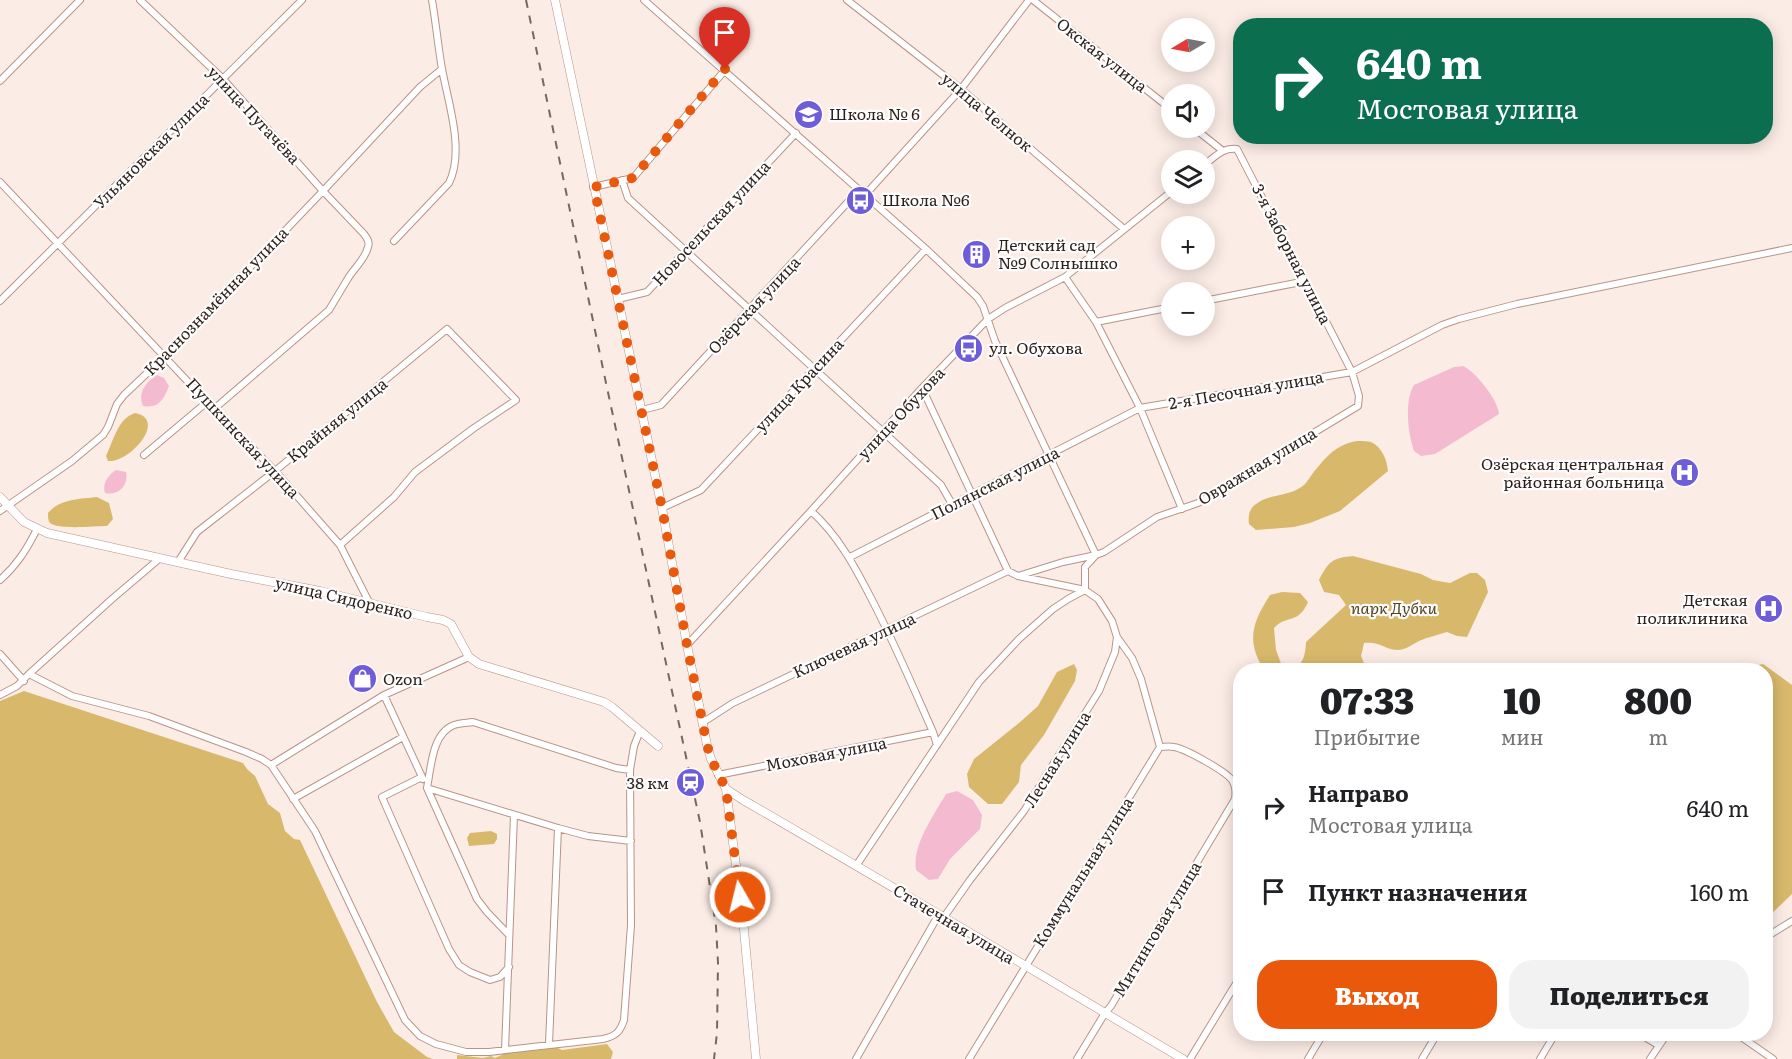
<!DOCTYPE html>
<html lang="ru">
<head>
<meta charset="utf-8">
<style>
	:root { --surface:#fff; --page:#f2f2f2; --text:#202124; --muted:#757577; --accent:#ea580c }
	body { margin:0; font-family:Literata,serif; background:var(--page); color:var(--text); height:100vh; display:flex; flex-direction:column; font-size:22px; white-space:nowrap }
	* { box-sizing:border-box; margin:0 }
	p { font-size:20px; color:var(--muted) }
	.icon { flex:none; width:33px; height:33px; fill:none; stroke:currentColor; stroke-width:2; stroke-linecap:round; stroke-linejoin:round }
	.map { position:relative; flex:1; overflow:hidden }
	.drawer { position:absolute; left:1233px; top:663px; width:540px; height:378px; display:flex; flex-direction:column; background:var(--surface); border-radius:24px; box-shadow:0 3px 15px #0003 }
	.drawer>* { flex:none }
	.hud { position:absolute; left:1233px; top:18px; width:540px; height:126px; border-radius:24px; box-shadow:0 3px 15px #0003; background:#0b6e4f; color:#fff; overflow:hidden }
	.needle { width:39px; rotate:260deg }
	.tools { position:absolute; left:1161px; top:18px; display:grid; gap:12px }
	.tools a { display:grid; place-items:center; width:54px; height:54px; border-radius:50%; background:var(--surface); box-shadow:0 3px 15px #0003; font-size:30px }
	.pin { position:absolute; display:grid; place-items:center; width:51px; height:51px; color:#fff; margin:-62px -26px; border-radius:50% 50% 50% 0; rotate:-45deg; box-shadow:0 0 6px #0007 }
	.pin .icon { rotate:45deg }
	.me { position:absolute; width:66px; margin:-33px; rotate:352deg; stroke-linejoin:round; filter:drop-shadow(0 0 4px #0008) }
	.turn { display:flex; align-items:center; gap:21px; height:126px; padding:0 24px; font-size:27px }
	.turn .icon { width:78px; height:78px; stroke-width:2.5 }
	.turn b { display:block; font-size:42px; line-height:51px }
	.eta { display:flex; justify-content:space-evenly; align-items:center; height:102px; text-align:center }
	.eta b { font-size:36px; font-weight:800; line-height:42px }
	.button { display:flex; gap:12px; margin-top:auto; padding:12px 24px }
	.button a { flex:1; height:69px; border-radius:24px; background:var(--accent); color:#fff; font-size:24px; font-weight:800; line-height:69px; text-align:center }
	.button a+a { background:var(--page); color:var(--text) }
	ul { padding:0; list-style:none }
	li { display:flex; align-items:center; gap:18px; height:84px; padding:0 24px }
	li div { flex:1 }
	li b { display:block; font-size:22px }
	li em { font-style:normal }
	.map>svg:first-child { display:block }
</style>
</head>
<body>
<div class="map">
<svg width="1792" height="1059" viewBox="0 0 1792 1059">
	<rect width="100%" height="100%" fill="#fcece6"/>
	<!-- green -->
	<path fill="#d8b96c" d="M135,413C168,419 130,463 108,461L106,456C113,442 118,418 135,413Z
		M1357,441C1361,441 1368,441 1371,442C1382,447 1387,460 1388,471L1340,511L1310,523L1294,527L1256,530L1249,524C1248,516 1249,509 1256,504C1270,493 1290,497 1304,485C1307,482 1310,477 1313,473C1326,457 1335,445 1357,441Z
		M97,497L109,503L113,519L107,526C96,526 58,530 50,523C48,521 48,517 48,513C60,499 79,499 97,497Z
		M1353,556L1421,574L1433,580L1450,583L1470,573H1477L1485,580L1488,592L1467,637L1457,636L1447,632C1438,635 1428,637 1419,641C1412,645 1405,650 1397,650C1383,649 1380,641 1364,643L1361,656L1367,670H1292C1304,663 1305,656 1306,642L1346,605L1339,595L1324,592L1319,580C1329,561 1332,558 1353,556Z
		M1282,592L1300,593L1308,602C1298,625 1287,614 1274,628L1276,650L1283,669L1287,670H1264C1246,641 1252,623 1270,595Z
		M1074,664L1077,670L1075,681L1044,735L1021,765L1019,782L1002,804H988L969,787L967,774L974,759L1019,723L1038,706L1057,672Z
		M1763,664L1792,685V894L1766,919V670H1738Z
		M24,691L243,763L247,769L255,776L268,804L280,813L285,831L294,839L300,840L377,1002L394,1032L427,1057L433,1059H0V701Z
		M491,831L497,834V839L494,844L469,846L467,838L470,833Z
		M607,1044L613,1052L611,1059H457V1055L483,1058L491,1056L495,1058L510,1051L556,1047L562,1050Z"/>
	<!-- water -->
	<path fill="#f4bbd0" d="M1463,366C1475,371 1499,401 1499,414L1435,454L1421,456L1414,451C1408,434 1404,401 1414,385L1454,367Z
		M157,375L164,378L169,386C164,399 159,409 143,406C137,393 146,382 157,375Z
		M116,470L126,472C129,486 118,496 105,493C102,484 108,475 116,470Z
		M957,791L973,800L982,815L980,829L950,859L938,879L929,880L916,870C912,845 934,815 946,794Z"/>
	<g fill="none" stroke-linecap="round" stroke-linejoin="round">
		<defs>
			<path id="minor" d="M140,0L223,79L323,191L364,234C367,238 370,242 368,247C365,260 353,269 347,280C341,290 335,300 329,310L214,409
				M644,0L926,249L977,297L983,306L995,341L1096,555L1063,562L1018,576
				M847,0L961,89L1124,229
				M1033,0L1172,110
				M0,81L80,0
				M1194,128L1223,151
				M622,180L628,198L941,485L952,504
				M0,182L207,402L275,471L340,545L369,602
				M593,187L633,178L725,70
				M865,195L961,89L1029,0
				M394,241L449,183C465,151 448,102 442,69C438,46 436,23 432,0
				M1065,277L1096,322L1140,408L1182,509
				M618,299L647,292L796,133
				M0,301L302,0
				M1204,301L1306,281
				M1096,322L1172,307
				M922,388L1008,571
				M642,410L661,405L859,190
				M144,455L207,402
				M662,508L701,490L926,249
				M0,511L72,461L103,435L108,427L117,404L124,395L165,356L323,191L420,87L442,69
				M811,511C838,535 855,567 871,598C894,642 913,687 933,732L937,745
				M850,557L1140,408L1352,372L1442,325L1459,319L1517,304L1792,248
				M178,562L197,532L275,471L447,329L516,400L474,428L415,472L394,497L340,545
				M0,580C17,565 27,549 37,529
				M1117,637L1132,658L1141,679L1160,747
				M687,645L811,511L922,388L988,319L1005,308L1065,277L1172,191
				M0,654L24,681
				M29,674L72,696L149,716L246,752L262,759L271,765L315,831L405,1020L420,1036L436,1044L466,1052H489L603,1039C616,1036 620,1032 624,1020L631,925L630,770L634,746L640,731
				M0,695L17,686L29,674L112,599L159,559
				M384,695L423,779
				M702,723L733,703L1008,571
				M271,765L384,695L469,657
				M630,770L616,768L473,722C467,723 460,723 454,725C432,733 431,768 427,788L558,828L588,836L631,841
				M718,775L933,732
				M422,777L382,797L449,949L459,965L470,972L490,980L500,977L509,967
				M427,788L477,899L487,912L509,935
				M293,799L403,737
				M856,866L979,682L1019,639L1053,609L1068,599L1085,590V567L1096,555L1104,552L1157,517L1198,503L1358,406L1359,396L1352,372L1237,149C1223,147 1215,157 1204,165
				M944,917L970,880L1024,811L1099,691L1115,652L1117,637L1112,621L1098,599L1085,590L1018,576L1008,571
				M1766,937L1792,921
				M1640,1034L1658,1045
				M1737,1034L1773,1059
				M549,1044L558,828
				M505,1050L514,815
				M856,1059L939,914
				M969,1059L1160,747
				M1077,1059L1105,1013L1111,1006L1235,799C1236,792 1236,786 1232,780C1225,771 1186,749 1174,747C1169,746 1164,747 1160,747
				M1190,1059L1240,977
				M1308,1059L1323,1034
				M1422,1059L1437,1034
				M1540,1059L1555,1034
				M1650,1059L1667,1034"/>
			<path id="tertiary" d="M555,0L662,508L687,645L707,745L711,759L726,789L743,919L756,1059
				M0,497L24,522L47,533L231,574L320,591L427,617L443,620L451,624L469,657L479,664L604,702L612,707L658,746
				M726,789L743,800C891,885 1037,973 1183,1059"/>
		</defs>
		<!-- minor casing -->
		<use href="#minor" stroke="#b99487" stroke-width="8"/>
		<!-- tertiary casing -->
		<use href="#tertiary" stroke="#b99487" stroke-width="9"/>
		<!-- minor -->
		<use href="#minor" stroke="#fff" stroke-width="6"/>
		<!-- tertiary -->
		<use href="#tertiary" stroke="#fff" stroke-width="8"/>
		<!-- rail -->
		<path stroke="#766762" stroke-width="2" stroke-dasharray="8 8" stroke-linecap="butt" d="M526,0L606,383L700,822L716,926L718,963L717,1033L714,1059"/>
	</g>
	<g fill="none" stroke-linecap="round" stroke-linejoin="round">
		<!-- route -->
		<path stroke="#ea580c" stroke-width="10" stroke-dasharray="0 18" d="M725,69L633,178L594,187L662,508L687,645L707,745L711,759L726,789L740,897"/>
	</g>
	<!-- icons -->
	<defs>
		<symbol id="school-disc" viewBox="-11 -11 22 22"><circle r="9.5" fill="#6e5dd7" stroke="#fdfdfd"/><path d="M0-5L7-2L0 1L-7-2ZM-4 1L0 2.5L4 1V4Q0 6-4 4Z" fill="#fff"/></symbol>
		<symbol id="bus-disc" viewBox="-11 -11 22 22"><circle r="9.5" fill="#6e5dd7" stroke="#fdfdfd"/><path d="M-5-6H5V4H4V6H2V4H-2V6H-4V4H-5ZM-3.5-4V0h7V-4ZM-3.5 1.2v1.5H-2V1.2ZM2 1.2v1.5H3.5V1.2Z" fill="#fff"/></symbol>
		<symbol id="building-disc" viewBox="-11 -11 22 22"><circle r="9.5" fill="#6e5dd7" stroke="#fdfdfd"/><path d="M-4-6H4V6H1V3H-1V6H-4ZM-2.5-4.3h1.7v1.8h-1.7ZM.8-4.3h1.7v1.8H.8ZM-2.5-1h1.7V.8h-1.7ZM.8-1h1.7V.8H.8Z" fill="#fff"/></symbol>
		<symbol id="hospital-disc" viewBox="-11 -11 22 22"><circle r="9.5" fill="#6e5dd7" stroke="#fdfdfd"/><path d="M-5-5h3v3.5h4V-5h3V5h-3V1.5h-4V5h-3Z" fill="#fff"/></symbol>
		<symbol id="shop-disc" viewBox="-11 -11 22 22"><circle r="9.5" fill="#6e5dd7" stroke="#fdfdfd"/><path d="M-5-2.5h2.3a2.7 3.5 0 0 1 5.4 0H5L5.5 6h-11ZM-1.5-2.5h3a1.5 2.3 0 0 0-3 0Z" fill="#fff"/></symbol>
		<symbol id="station-disc" viewBox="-11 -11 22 22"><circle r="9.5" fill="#6e5dd7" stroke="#fdfdfd"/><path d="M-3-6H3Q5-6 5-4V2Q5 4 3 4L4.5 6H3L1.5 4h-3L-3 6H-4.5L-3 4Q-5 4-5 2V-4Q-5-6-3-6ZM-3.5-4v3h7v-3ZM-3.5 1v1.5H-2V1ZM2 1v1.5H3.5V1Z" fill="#fff"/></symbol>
	</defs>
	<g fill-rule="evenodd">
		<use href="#school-disc" x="792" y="98" width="33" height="33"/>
		<use href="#bus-disc" x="844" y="184" width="33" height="33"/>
		<use href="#building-disc" x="960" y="238" width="33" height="33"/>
		<use href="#bus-disc" x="952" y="332" width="33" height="33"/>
		<use href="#hospital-disc" x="1668" y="456" width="33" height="33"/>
		<use href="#hospital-disc" x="1752" y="592" width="33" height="33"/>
		<use href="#shop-disc" x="346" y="662" width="33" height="33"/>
		<use href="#station-disc" x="674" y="766" width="33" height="33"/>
	</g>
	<g text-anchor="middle" stroke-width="4.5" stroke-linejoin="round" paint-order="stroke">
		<!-- street labels -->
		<g font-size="16" fill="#2d1f1a" stroke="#fdfdfd">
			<text transform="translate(1102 55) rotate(38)" y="6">Окская улица</text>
			<text transform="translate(987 112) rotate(40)" y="6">улица Челнок</text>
			<text transform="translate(254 115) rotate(47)" y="6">улица Пугачёва</text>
			<text transform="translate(151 151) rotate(-45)" y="6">Ульяновская улица</text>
			<text transform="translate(711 223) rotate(-47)" y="6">Новосельская улица</text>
			<text transform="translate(1292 254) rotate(63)" y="6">3-я Заборная улица</text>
			<text transform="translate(216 301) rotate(-46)" y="6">Краснознамённая улица</text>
			<text transform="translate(754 305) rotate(-47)" y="6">Озёрская улица</text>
			<text transform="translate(799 385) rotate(-47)" y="6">улица Красина</text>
			<text transform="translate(1246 390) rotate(-10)" y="6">2-я Песочная улица</text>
			<text transform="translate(901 413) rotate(-47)" y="6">улица Обухова</text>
			<text transform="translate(337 420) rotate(-39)" y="6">Крайняя улица</text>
			<text transform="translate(243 438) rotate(47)" y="6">Пушкинская улица</text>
			<text transform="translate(1257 466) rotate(-31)" y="6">Овражная улица</text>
			<text transform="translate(995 483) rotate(-27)" y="6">Полянская улица</text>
			<text transform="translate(344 598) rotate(13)" y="6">улица Сидоренко</text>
			<text transform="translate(854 645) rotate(-25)" y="6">Ключевая улица</text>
			<text transform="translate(826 754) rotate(-11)" y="6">Моховая улица</text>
			<text transform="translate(1057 759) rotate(-58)" y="6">Лесная улица</text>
			<text transform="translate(1083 872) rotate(-58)" y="6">Коммунальная улица</text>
			<text transform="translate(954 924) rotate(31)" y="6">Стачечная улица</text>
			<text transform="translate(1157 929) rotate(-59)" y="6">Митинговая улица</text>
		</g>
		<!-- poi labels -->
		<g font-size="16" fill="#2d1f1a" stroke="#fdfdfd" text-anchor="start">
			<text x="829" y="120">Школа № 6</text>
			<text x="882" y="206">Школа №6</text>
			<text x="998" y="251">Детский сад<tspan x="998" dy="18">№9 Солнышко</tspan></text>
			<text x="989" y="354">ул. Обухова</text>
			<text x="1664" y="470" text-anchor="end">Озёрская центральная<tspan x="1664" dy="18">районная больница</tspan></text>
			<text x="1748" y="606" text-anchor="end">Детская<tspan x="1748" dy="18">поликлиника</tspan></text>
			<text x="383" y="685">Ozon</text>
			<text x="669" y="789" text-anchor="end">38 км</text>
		</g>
		<!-- park labels -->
		<g font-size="16" font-style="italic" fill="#55451e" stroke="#fdfdfd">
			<text x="1394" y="614">парк Дубки</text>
		</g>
	</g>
</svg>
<div class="tools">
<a><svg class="needle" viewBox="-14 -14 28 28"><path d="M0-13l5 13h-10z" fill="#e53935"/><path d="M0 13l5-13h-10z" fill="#757577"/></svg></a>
<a><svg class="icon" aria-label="sound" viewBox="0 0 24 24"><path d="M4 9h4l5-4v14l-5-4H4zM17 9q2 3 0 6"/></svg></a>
<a><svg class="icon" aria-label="layers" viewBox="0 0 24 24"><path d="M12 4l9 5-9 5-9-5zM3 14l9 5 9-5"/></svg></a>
<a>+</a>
<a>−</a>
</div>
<div class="pin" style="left:725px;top:69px;background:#d93025"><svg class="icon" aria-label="arrive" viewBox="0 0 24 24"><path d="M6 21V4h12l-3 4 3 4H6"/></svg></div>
<svg class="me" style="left:740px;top:897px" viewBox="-20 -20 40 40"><circle r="17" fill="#ea580c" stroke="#fff" stroke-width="3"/><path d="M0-11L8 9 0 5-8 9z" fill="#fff"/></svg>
<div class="hud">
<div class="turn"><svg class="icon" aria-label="right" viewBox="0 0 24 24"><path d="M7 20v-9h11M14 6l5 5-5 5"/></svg><div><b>640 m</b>Мостовая улица</div></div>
</div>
<section class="drawer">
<div class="eta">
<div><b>07:33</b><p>Прибытие</p></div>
<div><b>10</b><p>мин</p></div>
<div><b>800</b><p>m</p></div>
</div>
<ul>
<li><svg class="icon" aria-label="right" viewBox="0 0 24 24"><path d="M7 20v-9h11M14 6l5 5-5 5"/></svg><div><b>Направо</b><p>Мостовая улица</p></div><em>640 m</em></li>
<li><svg class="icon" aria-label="arrive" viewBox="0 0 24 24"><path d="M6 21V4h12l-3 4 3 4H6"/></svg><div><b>Пункт назначения</b></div><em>160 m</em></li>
</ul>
<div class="button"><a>Выход</a><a>Поделиться</a></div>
</section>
</div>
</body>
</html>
